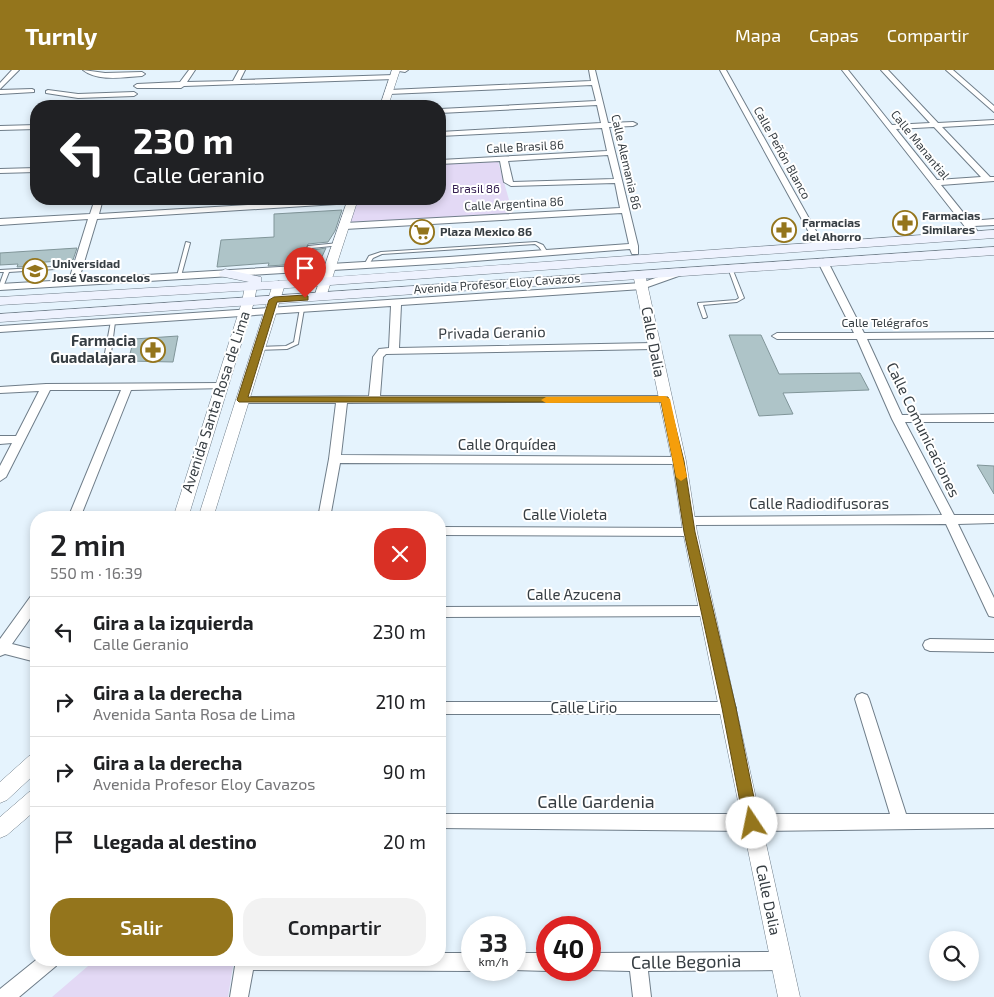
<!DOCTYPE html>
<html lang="es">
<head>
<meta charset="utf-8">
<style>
	:root { --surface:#fff; --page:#f2f2f2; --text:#202124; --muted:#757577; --line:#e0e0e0; --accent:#94751c }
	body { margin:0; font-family:"Exo 2",sans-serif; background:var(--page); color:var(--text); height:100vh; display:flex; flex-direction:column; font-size:19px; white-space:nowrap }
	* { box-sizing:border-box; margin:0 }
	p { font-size:16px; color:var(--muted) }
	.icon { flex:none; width:28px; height:28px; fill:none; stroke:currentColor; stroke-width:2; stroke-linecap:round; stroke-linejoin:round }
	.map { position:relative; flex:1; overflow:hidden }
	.side { position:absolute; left:30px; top:441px; width:416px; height:455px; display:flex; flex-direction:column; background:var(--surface); border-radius:20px; box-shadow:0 2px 8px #0003 }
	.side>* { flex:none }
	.hud { position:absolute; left:30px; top:30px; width:416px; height:105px; border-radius:20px; box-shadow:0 2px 8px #0003; background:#202124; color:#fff; overflow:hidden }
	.buttons { position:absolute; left:929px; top:861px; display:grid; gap:10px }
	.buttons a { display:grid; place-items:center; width:50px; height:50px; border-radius:50%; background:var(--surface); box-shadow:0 2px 8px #0003; font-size:25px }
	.speed { position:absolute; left:461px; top:846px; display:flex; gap:10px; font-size:25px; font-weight:700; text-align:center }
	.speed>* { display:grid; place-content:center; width:65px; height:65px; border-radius:50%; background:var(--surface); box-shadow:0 2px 8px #0003; line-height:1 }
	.speed small { font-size:12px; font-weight:400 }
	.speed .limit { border:8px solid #d22; background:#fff; color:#111 }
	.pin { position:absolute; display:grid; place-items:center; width:42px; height:42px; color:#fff; margin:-51px -21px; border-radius:50% 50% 50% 0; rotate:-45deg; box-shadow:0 0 5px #0007 }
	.pin .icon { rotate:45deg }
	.me { position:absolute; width:55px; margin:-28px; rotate:349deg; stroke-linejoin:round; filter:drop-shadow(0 0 4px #0008) }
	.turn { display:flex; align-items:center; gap:18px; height:105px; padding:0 20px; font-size:22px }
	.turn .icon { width:65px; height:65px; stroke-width:2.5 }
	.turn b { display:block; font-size:35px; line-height:42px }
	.round { display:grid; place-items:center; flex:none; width:52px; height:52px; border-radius:20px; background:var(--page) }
	.headline { display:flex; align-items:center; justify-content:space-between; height:85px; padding:0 20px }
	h1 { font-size:30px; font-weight:600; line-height:38px }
	.cta { display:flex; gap:10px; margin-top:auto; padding:10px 20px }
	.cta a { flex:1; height:58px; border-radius:20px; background:var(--accent); color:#fff; font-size:20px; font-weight:600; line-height:58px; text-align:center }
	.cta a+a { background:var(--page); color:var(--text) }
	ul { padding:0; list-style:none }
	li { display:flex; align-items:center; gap:15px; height:70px; padding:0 20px; border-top:1px solid var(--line) }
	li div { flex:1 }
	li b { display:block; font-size:19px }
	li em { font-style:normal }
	header { display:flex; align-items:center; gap:30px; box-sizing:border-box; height:70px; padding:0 25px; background:var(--accent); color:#fff }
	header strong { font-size:24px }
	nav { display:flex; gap:28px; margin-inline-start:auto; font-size:18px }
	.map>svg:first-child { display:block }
</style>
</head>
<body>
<header>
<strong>Turnly</strong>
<nav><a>Mapa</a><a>Capas</a><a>Compartir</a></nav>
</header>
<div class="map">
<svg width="994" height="927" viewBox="0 0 994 927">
	<rect width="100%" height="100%" fill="#e5f3fd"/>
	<!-- green -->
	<path fill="#e3d9f5" d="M498,91L513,144L350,154L357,129H440V94Z
		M95,890H234L228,927H52Z"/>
	<!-- building -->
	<path fill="#aec4c8" stroke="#809599" d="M342,140L335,161L328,172L308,174L299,194L268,196L269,193L217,197L221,170L274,167V144Z
		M77,178L73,190L32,193L31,196L17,197L18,194L0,195V183Z
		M326,178L319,193L308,194L313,180Z
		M729,265H761L779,304L860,303L869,320L783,323L793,344L759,346Z
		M178,266L173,292L128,291L134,269Z
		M977,395L994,396V424Z"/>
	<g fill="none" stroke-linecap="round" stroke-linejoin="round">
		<defs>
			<path id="service" d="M186,172L190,173L181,206L179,207L177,206Z
				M536,172L543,175L548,183V184H544L539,177L535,174L382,184L373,188L368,196L364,195L369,186L381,182Z
				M339,173H341V175L312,178L304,198L302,199L300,198L308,176Z
				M53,197H55V199L9,202L3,217L0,218V213L4,202H0V200Z
				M728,197L732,198L744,228L737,232L703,235L707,247L705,248H703L698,234V233L736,230L739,228L728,198Z
				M300,238H302L304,239L298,274L287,279L256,280L255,279L258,277L286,276L294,272Z
				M111,251H115V252L111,283L108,285L105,283Z"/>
			<path id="minor" d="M12,0H19L0,19V13Z
				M83,0L105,3L142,2L145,4L142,6C124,7 98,12 83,0Z
				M189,0H195L187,12L233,11L239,0H245L240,10L394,5L397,7L394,9L184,16L181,18H137L134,16L137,14L180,12Z
				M393,0H408L405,2Z
				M589,0H595L608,53L633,52L637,54L633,56L609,57L638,176V184H632L630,179L449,193L0,220V214L69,210L88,149L0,155V149L90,144L95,129H103L99,144L348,129L356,131L352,133L97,149L79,209L449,187L629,174L622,143L345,159L341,156L345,153L620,138L615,113L511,116L504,112L500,91L440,94V90L607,81L602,58L440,66V62L601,53L597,35L440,43V39L596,31L592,15L389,24L386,22L389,20L591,11ZM608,85L614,109L513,112L508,91Z
				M720,0H726L825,177L824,179H818L817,177Z
				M842,0H848L892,55L930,53L881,0H888L938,53L994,50V54L942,57L990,107H994V111L941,115L970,151L994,149V155L974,156L980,165L973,167ZM934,57L981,107L937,110L896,59Z
				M946,0H953L994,36V42Z
				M32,19L34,20V22L0,24V20Z
				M48,20L78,24L134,22L137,24L134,26L78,28L46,23V21Z
				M36,55V59L0,60V56Z
				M36,98V102L0,103V99Z
				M823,189L828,192L864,263L994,262V268L867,269L902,345L994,344V352H905L954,445H994V453L958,454L994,528V547L989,546L987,542L946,454L689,455L683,451L689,447L942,445L892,349L857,269H777L772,266L777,263H854L818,192Z
				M684,198L687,199V203L642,219L401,235L399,278L653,273L658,276L653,279L386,284L383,287L380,326H665L669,327L670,329L669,331L347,333L341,385L679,387L685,391L683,394L340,393L330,448H318L329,389L336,333H242L237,330L242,327L369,326L373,287L379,279L389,278L391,236L0,262V256L641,213Z
				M222,313L226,314L227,316L226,318L131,320L80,448H68L121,320H50L6,407L0,411V396L12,373L0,374V366H16L39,321L0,323V317L46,314Z
				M440,457L690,458L694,459L696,462L694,465L690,466L440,465Z
				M36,525V540L12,574L36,580V592L5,584L0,586V569L31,526Z
				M707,536L712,537L714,541L712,545L707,546L440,547V537Z
				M930,569L994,570V582L930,581L925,579L923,575L925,571Z
				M862,623L867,625L869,629L906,744H994V758L752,761L440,758V744H890L855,629L857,625Z
				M440,632H729L734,634L736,638L734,642L729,644H440Z
				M781,882L787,885L790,891L787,897L781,900L648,901L651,927H633L630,901L588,900H590V883Z
				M440,883H472V900H474L472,901L253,900L248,927H230L236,890H440Z
				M515,883H548V900H550L548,901L513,900H515Z
				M36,890H59L56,896L19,927H0V919Z"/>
			<path id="tertiary" d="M392,0H400L388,36H380Z
				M348,129H358L326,227L320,230L316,229L314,227Z
				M639,201L645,204L686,391L697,462L800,927H778L683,462L672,391L633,204Z
				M279,211L285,214L213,448H198L273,214Z
				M251,213L257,216L254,232L188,448H173L242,232L245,216Z
				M36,684V703L7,730L0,733V712L29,686Z
				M36,719V740L7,765L0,768V747L29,722Z"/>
			<path id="secondary" d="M994,160V168L288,218L0,235V227L249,212L220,206L219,203L225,199L261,207V212Z
				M994,177V185L0,252V244Z"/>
		</defs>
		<!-- service casing -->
		<use href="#service" stroke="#6f7d89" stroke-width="2"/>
		<!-- minor casing -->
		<use href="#minor" stroke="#6f7d89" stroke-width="2"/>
		<!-- tertiary casing -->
		<use href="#tertiary" stroke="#6f7d89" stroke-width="1"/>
		<!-- secondary casing -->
		<use href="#secondary" stroke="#6f7d89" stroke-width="1"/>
		<!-- service -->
		<use href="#service" fill="#fff" fill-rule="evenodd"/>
		<!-- minor -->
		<use href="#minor" fill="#fff" fill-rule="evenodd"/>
		<!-- tertiary -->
		<use href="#tertiary" fill="#fff" fill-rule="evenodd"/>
		<!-- secondary -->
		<use href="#secondary" fill="#eef2fe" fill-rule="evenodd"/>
	</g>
	<!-- route -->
	<path fill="#94751c" stroke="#604c12" d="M305,225L308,226V230L277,232L248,327H668L684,391L695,462L736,638L759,753L757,758L752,760L746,758L744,753L722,638L684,462L673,391L661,332H239L237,330L269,230L274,227Z"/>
	<!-- slow -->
	<path fill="#f59e0b" d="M665,326L670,329L687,407L681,411L676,407L661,332L546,333L541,330L546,327Z"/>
	<!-- icons -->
	<defs>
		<symbol id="pharmacy-ring" viewBox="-11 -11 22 22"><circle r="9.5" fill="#fff" stroke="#94751c" stroke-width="1.5"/><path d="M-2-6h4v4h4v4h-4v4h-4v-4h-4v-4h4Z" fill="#94751c"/></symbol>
		<symbol id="supermarket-ring" viewBox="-11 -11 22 22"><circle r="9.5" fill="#fff" stroke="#94751c" stroke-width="1.5"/><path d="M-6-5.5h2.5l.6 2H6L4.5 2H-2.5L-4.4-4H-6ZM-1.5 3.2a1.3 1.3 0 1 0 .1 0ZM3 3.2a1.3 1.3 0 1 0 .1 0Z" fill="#94751c"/></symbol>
		<symbol id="university-ring" viewBox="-11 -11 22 22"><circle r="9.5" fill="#fff" stroke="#94751c" stroke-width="1.5"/><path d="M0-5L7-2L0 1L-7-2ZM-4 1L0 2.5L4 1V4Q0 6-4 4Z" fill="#94751c"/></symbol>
	</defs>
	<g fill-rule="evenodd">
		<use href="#pharmacy-ring" x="891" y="139" width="28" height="28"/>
		<use href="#pharmacy-ring" x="770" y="146" width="28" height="28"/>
		<use href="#supermarket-ring" x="408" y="148" width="28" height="28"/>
		<use href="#university-ring" x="21" y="187" width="28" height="28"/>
		<use href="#pharmacy-ring" x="139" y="266" width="28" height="28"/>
	</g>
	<g text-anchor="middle" stroke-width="4" stroke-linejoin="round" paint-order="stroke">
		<!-- far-street labels -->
		<g font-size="12" fill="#373e43" stroke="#fff">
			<text transform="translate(920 75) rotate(51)" y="4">Calle Manantial</text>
			<text transform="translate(525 77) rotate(-3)" y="4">Calle Brasil 86</text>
			<text transform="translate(782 83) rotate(61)" y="4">Calle Peñón Blanco</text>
			<text transform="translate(626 92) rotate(77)" y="4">Calle Alemania 86</text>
			<text transform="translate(514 134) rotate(-3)" y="4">Calle Argentina 86</text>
			<text transform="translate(497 214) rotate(-4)" y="4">Avenida Profesor Eloy Cavazos</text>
			<text x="885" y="257">Calle Telégrafos</text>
		</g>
		<!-- far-park labels -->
		<g font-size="12" fill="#351e51" stroke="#fff">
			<text x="476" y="123">Brasil 86</text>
		</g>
		<!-- far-poi labels -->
		<g font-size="12" font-weight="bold" fill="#373e43" stroke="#fff" text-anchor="start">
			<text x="922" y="150">Farmacias<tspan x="922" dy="14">Similares</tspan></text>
			<text x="802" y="157">Farmacias<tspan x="802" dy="14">del Ahorro</tspan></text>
			<text x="440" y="166">Plaza Mexico 86</text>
			<text x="52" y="198">Universidad<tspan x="52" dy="14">José Vasconcelos</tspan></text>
		</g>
		<!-- street labels -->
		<g font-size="15" fill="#373e43" stroke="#fff">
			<text transform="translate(492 263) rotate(-1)" y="5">Privada Geranio</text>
			<text transform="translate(653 272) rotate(79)" y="5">Calle Dalia</text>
			<text transform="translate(216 332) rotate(-72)" y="5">Avenida Santa Rosa de Lima</text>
			<text transform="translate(923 360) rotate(64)" y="5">Calle Comunicaciones</text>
			<text x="507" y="380">Calle Orquídea</text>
			<text x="819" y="439">Calle Radiodifusoras</text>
			<text x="565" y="450">Calle Violeta</text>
			<text x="574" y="530">Calle Azucena</text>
			<text x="584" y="643">Calle Lirio</text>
			<text transform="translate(768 830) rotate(78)" y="5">Calle Dalia</text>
		</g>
		<!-- poi labels -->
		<g font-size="15" font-weight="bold" fill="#373e43" stroke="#fff" text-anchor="end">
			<text x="136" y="276">Farmacia<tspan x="136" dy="17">Guadalajara</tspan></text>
		</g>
		<!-- near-street labels -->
		<g font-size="18" fill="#373e43" stroke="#fff">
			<text x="596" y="738">Calle Gardenia</text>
			<text transform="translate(686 892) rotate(-1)" y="6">Calle Begonia</text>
		</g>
	</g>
</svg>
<div class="buttons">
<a><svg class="icon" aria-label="search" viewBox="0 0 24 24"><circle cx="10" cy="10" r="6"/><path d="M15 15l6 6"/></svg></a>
</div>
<div class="speed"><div>33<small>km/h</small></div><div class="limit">40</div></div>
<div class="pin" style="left:305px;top:228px;background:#d93025"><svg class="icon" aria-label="arrive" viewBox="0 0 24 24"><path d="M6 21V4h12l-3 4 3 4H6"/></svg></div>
<svg class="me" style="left:752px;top:753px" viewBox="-20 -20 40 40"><circle r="19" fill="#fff"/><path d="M0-13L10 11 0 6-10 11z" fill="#94751c"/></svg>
<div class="hud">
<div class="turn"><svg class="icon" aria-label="left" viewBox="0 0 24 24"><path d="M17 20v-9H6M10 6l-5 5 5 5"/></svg><div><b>230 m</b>Calle Geranio</div></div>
</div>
<section class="side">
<div class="headline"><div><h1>2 min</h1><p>550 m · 16:39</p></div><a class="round" style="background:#d93025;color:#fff"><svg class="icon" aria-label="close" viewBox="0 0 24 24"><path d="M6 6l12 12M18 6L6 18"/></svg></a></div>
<ul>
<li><svg class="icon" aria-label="left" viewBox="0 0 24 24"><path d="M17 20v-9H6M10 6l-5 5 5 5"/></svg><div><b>Gira a la izquierda</b><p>Calle Geranio</p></div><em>230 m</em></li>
<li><svg class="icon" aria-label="right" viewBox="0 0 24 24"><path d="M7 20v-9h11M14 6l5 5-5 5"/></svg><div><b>Gira a la derecha</b><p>Avenida Santa Rosa de Lima</p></div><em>210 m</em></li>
<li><svg class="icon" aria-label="right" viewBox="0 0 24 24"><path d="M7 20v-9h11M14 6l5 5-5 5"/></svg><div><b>Gira a la derecha</b><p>Avenida Profesor Eloy Cavazos</p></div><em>90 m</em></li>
<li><svg class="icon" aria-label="arrive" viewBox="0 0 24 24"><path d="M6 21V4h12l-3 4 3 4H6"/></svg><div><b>Llegada al destino</b></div><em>20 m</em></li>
</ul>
<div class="cta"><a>Salir</a><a>Compartir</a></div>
</section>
</div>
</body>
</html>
